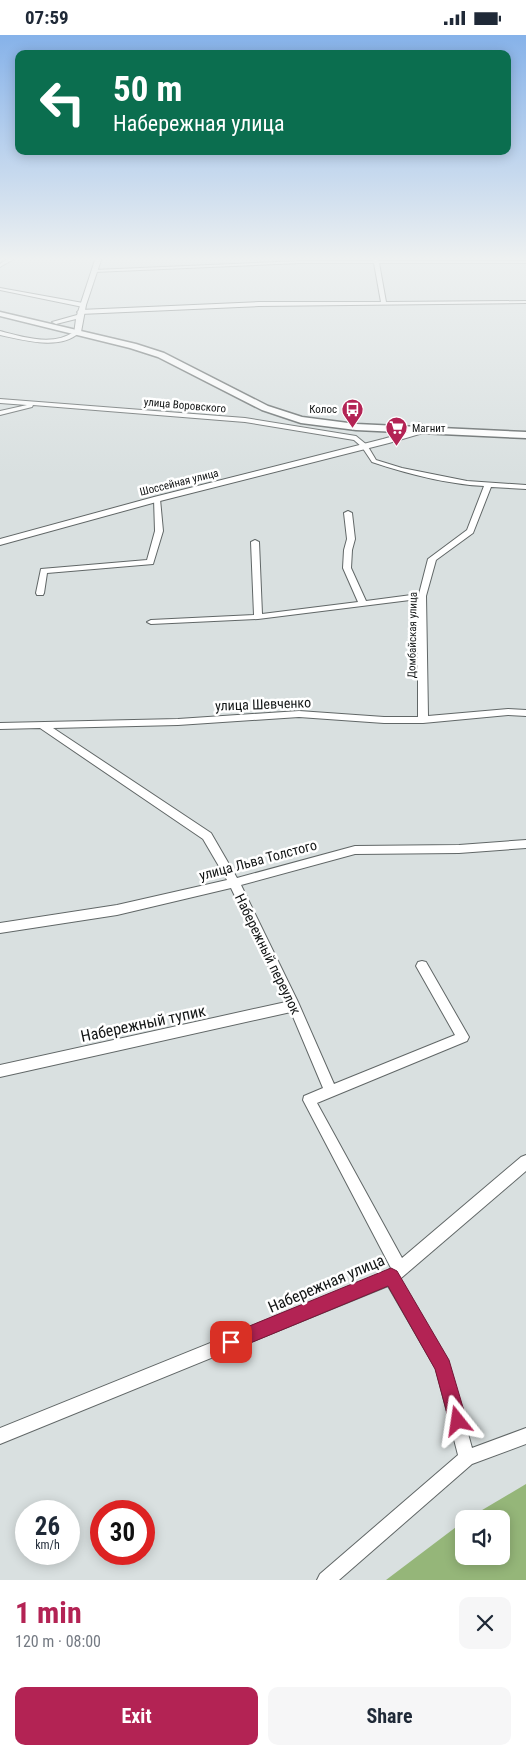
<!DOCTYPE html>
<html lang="en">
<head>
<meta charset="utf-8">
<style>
	:root { --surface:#fff; --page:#f6f6f7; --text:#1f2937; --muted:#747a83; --accent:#b32354 }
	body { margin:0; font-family:"Roboto Condensed",sans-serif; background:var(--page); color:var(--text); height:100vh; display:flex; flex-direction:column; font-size:19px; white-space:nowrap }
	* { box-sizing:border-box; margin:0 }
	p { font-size:16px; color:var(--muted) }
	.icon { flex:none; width:28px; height:28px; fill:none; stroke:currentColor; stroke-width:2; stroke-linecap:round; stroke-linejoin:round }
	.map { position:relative; height:1545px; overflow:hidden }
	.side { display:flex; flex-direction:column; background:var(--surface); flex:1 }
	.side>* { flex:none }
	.guide { position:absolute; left:15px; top:15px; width:496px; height:105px; border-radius:10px; box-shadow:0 2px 12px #0003; background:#0b6e4f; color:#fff; overflow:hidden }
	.buttons { position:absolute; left:455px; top:1475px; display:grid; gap:10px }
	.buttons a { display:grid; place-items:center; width:55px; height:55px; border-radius:10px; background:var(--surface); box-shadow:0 2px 12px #0003; font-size:25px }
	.speed { position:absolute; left:15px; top:1465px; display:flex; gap:10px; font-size:25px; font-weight:700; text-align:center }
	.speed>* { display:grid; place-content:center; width:65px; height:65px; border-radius:50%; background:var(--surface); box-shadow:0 2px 12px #0003; line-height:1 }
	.speed small { font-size:12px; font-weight:400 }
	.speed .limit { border:8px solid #d22; background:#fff; color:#111 }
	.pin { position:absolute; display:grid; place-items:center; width:42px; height:42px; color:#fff; margin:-21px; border-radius:10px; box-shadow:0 2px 8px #0006 }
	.me { position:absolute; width:55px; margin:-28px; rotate:345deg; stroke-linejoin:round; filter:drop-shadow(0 0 4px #0008) }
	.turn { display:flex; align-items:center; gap:18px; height:105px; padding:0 15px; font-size:22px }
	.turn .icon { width:65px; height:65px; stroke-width:2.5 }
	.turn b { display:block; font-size:35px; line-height:42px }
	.round { display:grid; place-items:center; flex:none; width:52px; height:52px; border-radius:10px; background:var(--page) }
	.overview { display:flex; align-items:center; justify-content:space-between; height:85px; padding:0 15px }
	h1 { font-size:30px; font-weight:700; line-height:38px; color:var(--accent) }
	.cta { display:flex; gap:10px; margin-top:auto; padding:10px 15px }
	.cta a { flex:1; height:58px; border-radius:10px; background:var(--accent); color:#fff; font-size:20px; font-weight:700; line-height:58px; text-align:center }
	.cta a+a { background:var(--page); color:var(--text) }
	.status { display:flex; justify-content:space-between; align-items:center; height:35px; padding:0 25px; background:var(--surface); direction:ltr }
	.status svg { height:14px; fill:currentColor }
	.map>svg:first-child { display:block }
</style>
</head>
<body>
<div class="status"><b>07:59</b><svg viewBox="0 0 49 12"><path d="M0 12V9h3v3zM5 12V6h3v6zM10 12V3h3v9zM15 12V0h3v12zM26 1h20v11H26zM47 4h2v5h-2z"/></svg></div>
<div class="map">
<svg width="526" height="1545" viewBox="0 0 526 1545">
	<rect width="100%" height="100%" fill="#d9e0e0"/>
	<!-- forest -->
	<path fill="#95b679" d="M526,1449V1545H386L464,1486V1521H501V1484H467Z"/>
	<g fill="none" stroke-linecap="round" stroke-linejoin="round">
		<defs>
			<path id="street" d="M11,222H17L0,232V229Z
				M373,222H377L378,226H526V228H379L386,267L526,266V268L259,271L80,279L77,277L80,275L259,267H381L374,228H300L94,237L92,236L94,235L300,226H373Z
				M0,253L83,268L86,270L83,272L0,255Z
				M0,296C23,302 54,312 75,296L80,297C60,316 24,305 0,300Z
				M0,364L245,383L356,401L367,410L376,425L402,433L467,446L526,450V454L491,452L473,498L436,525L426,561L428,681L508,674L526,675V681L508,680L423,688H384L299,682L178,690L53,693L211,798L237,843L355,811L459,810L526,805V813L459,818L355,819L241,850L298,967L334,1049L455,1000L416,931L418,927L422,926L426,927L469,1002L467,1006L317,1068L402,1223L521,1122L526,1120V1136L400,1244L448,1326L472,1413L526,1393V1409L472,1429L339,1545H317L320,1539L458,1420L436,1334L388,1251L0,1409V1393L386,1237L391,1233L303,1065L304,1061L323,1053L291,977L0,1042V1030L286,967L231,853L117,880L0,898V888L117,870L227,845L203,804L40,693L0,694V688L178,684L299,676L384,682H418V564L258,584L151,589L147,587L151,585L254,580L251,507L255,505L259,507L262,579L358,567L343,533L344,515L347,504L344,478L348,476L352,478L355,504L352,515L351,533L366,566L419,559L428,524L467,495L484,451C446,449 408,439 372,427L362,412L354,405L245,387L33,370L32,372L0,380V376L27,370L0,368Z
				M157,462L160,464L163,496L153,529L47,538L44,558L43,560H37L36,558L41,534L147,525L155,496L154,464Z"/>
			<path id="secondary" d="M96,222H102L86,270L81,297L74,299L76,284L56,289L52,287L77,280Z
				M419,387L423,390V398L389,408L160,466L0,510V504L154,462L383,404L415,395V390Z"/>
			<path id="primary" d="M0,277L136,309L164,318L268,371L302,382L356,389L526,397V403L356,395L301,388L262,375L158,322L130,313L0,281Z"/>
		</defs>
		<!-- street casing -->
		<use href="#street" stroke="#616767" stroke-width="2"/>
		<!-- secondary casing -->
		<use href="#secondary" stroke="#616767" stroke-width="2"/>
		<!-- primary casing -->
		<use href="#primary" stroke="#616767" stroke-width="3"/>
		<!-- street -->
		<use href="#street" fill="#fff" fill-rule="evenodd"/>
		<!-- secondary -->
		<use href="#secondary" fill="#fff" fill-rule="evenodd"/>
		<!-- primary -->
		<use href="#primary" fill="#fff" fill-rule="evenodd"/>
	</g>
	<!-- sky -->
	<linearGradient id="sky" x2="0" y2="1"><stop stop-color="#86b2e9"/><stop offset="0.51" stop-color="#eef1f1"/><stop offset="1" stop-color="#eef1f1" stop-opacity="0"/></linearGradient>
	<rect width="526" height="439" fill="url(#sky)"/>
	<!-- route -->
	<path fill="#b32354" stroke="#741737" d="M391,1233L397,1236L449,1325L467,1386L464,1393L458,1396L451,1393L435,1334L388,1251L231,1316L225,1313L223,1307L225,1301Z"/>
	<!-- icons -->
	<defs>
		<symbol id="bus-pin" viewBox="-11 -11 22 30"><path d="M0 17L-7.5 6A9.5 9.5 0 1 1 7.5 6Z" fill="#b32354" stroke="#fff"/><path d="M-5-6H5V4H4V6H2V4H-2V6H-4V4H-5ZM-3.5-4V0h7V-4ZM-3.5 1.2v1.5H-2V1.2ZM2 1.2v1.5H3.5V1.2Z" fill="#fff"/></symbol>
		<symbol id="supermarket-pin" viewBox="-11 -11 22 30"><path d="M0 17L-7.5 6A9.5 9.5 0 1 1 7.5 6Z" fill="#b32354" stroke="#fff"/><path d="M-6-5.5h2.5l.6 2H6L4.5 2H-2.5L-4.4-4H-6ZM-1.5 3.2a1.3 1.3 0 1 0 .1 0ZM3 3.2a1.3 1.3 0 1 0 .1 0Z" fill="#fff"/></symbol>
	</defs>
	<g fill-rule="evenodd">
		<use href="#bus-pin" x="340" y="362" width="25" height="34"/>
		<use href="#supermarket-pin" x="384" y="380" width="25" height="34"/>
	</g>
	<g text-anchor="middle" stroke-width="5" stroke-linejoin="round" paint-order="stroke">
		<!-- far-street labels -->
		<g font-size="11" fill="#121515" stroke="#fff">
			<text transform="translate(185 370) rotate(5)" y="4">улица Воровского</text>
			<text transform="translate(179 447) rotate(-14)" y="4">Шоссейная улица</text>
			<text transform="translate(412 600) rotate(-89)" y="4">Домбайская улица</text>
		</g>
		<!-- far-poi labels -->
		<g font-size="11" fill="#121515" stroke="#fff" text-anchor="end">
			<text x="337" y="378">Колос</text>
			<text x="412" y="397" text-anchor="start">Магнит</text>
		</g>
		<!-- street labels -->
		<g font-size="14" fill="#121515" stroke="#fff">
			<text transform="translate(263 669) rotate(-2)" y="5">улица Шевченко</text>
			<text transform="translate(258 825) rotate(-15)" y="5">улица Льва Толстого</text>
			<text transform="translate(268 919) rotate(64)" y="5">Набережный переулок</text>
		</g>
		<!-- near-street labels -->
		<g font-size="16" fill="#121515" stroke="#fff">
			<text transform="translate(143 988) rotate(-12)" y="6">Набережный тупик</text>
			<text transform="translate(326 1248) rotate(-23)" y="6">Набережная улица</text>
		</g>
	</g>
</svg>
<div class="buttons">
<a><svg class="icon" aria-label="sound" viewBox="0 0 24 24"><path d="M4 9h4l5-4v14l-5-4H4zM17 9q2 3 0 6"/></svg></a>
</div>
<div class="speed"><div>26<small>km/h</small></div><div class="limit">30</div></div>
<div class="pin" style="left:231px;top:1307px;background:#d93025"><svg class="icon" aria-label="arrive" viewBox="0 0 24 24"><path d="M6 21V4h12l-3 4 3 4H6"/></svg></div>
<svg class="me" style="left:458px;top:1386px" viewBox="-20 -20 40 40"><path d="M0-17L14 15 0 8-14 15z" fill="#b32354" stroke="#fff" stroke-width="4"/></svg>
<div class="guide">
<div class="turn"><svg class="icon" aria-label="left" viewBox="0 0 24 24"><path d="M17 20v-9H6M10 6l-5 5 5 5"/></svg><div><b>50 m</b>Набережная улица</div></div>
</div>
</div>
<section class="side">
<div class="overview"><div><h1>1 min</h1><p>120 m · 08:00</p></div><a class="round"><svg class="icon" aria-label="close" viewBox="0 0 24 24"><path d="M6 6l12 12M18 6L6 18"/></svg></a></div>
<div class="cta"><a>Exit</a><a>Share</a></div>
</section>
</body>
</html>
